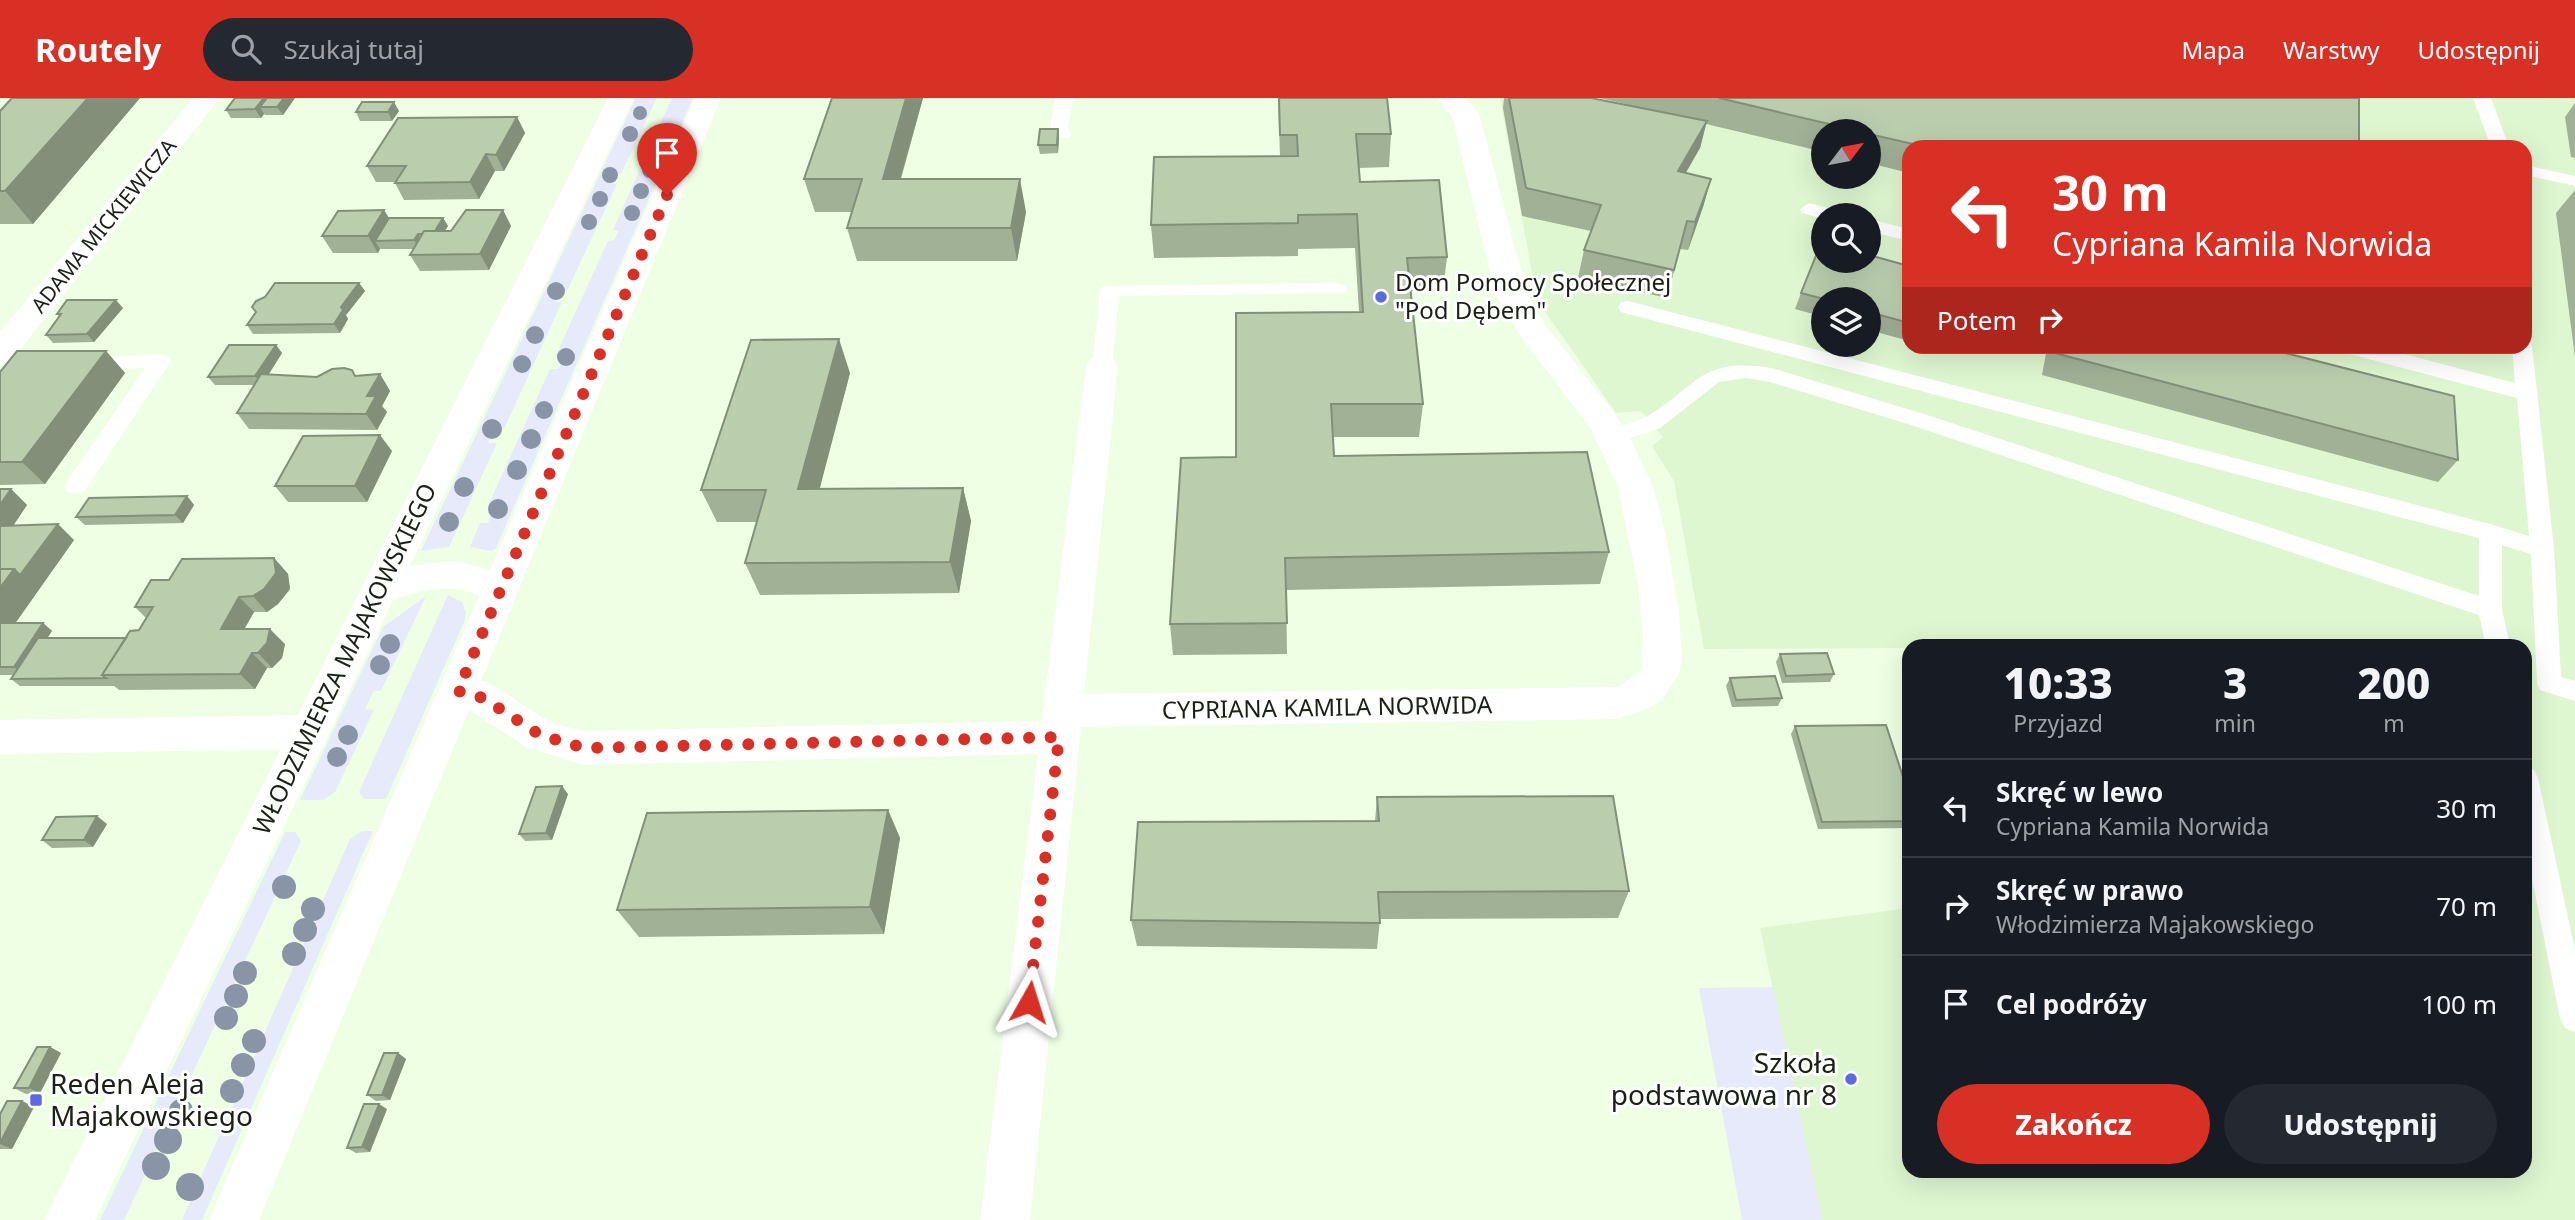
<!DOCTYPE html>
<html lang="pl">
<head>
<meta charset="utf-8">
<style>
	:root { --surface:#171b24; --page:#242831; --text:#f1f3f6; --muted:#9ea1a6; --line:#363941; --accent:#d93025 }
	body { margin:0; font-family:"Noto Sans",sans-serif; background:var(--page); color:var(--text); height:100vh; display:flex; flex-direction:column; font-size:26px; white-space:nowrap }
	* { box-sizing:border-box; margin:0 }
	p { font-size:23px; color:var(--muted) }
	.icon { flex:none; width:38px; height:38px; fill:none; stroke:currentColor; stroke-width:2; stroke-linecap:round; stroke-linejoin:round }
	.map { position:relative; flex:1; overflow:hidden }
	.drawer { position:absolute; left:1902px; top:541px; width:630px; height:539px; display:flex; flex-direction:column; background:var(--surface); border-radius:21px; box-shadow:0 7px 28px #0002 }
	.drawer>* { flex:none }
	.guide { position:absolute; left:1902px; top:42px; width:630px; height:214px; border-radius:21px; box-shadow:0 7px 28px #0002; background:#d93025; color:#fff; overflow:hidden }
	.needle { width:46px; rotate:58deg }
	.controls { position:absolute; left:1811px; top:21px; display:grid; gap:14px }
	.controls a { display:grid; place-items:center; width:70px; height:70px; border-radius:50%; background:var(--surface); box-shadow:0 7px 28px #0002; font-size:35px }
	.pin { position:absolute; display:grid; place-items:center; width:60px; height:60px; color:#fff; margin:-72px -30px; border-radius:50% 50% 50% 0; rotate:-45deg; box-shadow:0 0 7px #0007 }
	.pin .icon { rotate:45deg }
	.me { position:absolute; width:77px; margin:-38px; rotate:6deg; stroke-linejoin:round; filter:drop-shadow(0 0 5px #0008) }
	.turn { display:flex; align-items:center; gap:24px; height:147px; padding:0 35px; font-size:32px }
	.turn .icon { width:91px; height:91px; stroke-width:2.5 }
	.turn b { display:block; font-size:49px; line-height:60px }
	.then { display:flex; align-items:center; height:66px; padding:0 35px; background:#0003; gap:14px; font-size:26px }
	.eta { display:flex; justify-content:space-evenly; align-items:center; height:119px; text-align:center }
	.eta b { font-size:42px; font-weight:800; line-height:49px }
	.primary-button { display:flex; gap:14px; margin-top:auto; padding:14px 35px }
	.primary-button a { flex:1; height:80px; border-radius:42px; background:var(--accent); color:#fff; font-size:28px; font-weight:800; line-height:80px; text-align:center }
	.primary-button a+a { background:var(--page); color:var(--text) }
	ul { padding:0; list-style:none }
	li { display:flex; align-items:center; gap:21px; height:98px; padding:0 35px; border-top:2px solid var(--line) }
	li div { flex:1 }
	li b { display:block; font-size:26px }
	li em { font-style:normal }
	header { display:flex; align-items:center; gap:42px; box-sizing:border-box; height:98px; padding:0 35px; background:var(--accent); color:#fff }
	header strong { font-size:33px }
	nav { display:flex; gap:38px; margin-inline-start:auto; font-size:24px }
	.search { width:490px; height:63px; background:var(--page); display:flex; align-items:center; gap:18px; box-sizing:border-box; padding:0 24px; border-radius:38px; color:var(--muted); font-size:26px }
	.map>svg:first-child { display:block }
</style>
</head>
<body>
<header>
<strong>Routely</strong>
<div class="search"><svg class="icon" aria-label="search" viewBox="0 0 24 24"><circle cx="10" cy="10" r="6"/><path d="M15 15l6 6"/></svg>Szukaj tutaj</div>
<nav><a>Mapa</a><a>Warstwy</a><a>Udostępnij</a></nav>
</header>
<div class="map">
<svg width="2575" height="1122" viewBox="0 0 2575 1122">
	<rect width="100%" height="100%" fill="#eeffe4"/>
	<!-- built -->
	<path fill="#def7d0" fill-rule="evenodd" d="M1500,0H2575V1122H1822L1760,830L1909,810V1073H2525V548H1909V550L1704,551L1674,383L1652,348L1663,339L1641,313L1616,315L1537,202ZM1824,33H1869V79H1824ZM1909,49H2525V248H1909ZM1824,117H1869V163H1824ZM1824,201H1869V247H1824Z"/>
	<!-- green -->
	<path fill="#e6eafb" d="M636,0H657L621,76H615L610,85L617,86L567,193H560L555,204H562L504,331H494L488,345H497L449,449L421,453Z
		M672,0H693L496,450L491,453L470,449L480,425H488L494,410H487L550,271H558L564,259H555L608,143L614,142L619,133L613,132L657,33H664L667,25L661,24Z
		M448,497L462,504L466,516L464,524L386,701H364L359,694Z
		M426,498L381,593H374L365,611L374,612L335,694L323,702H300L383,529Z
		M362,733H373L202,1122H182L350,741Z
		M285,734H295L301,743L124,1122H100Z
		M1773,889L1822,1122H1742L1699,890Z"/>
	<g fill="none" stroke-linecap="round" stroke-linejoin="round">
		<!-- lane -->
		<path fill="#fff" fill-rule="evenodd" d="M1055,0H1073L1068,31L1072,36L1069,40H1057L1050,31Z
			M2473,0H2491L2509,49H2491Z
			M2525,67L2575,78V88L2525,77Z
			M1809,105L1839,113L1841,117H1824V121L1802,115L1800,111Z
			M1869,121L1909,131V143L1869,133Z
			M1337,185L1344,187L1347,191L1344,195L1119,198L1112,268L1109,273H1095L1092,268L1100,192L1103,188Z
			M1628,203L2490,426L2529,438L2517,300L2338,253L2335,248H2373L2515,285L2512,248H2525V242L2529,243L2532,248L2554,451L2561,579L2575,583V603L2540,592L2537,585L2531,456L2502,447V511L2510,548H2486L2479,517L1908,326L1770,284L1746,280L1719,284L1660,330L1612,346L1604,343L1601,338L1604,333C1617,328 1634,326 1646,319C1699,288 1699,259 1771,270L1924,316L2479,498V440L1621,214L1618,209L1621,204Z
			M161,256L168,258L171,263L84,394L76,396L68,394L65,388L68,382L145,270L85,272L78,270L75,265L78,260Z
			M2525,669L2534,672L2538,680L2575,852V934L2565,930L2560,920L2525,746Z"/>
		<!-- street -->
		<path fill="#fff" fill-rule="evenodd" d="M193,0H220L11,263L0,266V234Z
			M1437,0H1465L1479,16L1528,198L1546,228L1614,315L1631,342L1653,389L1665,433L1679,515L1682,561L1679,575L1662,602L1644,612L1618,621L1081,629L1030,1122H980L1038,656L584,667L526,649L471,613L444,604L438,593L444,582C486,568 518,609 552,624C562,628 574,630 584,633L1042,623L1086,268L1091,260L1102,257L1113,260L1118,268L1084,596L1618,589L1641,572L1643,540L1638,487L1618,389L1591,331L1524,243L1496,198L1452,18Z
			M310,617L324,622L330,634L324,646L310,651L0,656V622Z"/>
		<!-- secondary -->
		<path fill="#fff" fill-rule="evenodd" d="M608,0H634L410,468L456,463L490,472L695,0H721L259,1122H209L479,498C452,484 420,492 393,502L95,1122H44Z"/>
	</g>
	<!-- trees -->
	<g fill="#8995a6">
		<circle cx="640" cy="15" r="7"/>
		<circle cx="630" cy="36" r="8"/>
		<circle cx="660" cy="50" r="8"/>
		<circle cx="650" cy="72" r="8"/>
		<circle cx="610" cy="77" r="8"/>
		<circle cx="641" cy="93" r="8"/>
		<circle cx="600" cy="101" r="8"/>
		<circle cx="632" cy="115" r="8"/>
		<circle cx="589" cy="124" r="8"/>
		<circle cx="556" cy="193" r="9"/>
		<circle cx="535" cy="237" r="9"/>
		<circle cx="566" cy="259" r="9"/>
		<circle cx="522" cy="266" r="9"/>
		<circle cx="544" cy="312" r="9"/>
		<circle cx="492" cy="331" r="10"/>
		<circle cx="531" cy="341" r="10"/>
		<circle cx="517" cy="372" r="10"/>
		<circle cx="464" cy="389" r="10"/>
		<circle cx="498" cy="411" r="10"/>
		<circle cx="449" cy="424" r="10"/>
		<circle cx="390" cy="546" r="10"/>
		<circle cx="380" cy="567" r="10"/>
		<circle cx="348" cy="637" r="10"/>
		<circle cx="337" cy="659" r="10"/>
		<circle cx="284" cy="789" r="12"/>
		<circle cx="313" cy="811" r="12"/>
		<circle cx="305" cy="832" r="12"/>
		<circle cx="294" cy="856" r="12"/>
		<circle cx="245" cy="875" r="12"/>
		<circle cx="236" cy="898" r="12"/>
		<circle cx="226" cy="920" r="12"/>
		<circle cx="254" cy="943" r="12"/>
		<circle cx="243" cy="967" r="12"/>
		<circle cx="232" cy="993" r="12"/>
		<circle cx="181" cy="1013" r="12"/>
		<circle cx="168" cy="1042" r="14"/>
		<circle cx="156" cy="1068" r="14"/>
		<circle cx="190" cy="1089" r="14"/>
	</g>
	<!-- wall -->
	<path fill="#a0b196" d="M12,0H140L33,126H0V13Z
		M235,0H295L283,17H265L264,16L261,20H231L226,12Z
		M923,0L901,81L1026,114L1017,163H857L847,130L852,114H815L804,81Z
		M1278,0H1387L1391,36L1389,69L1359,70L1360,84L1447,159L1443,193H1410L1423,306L1419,339H1333L1334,358L1609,454L1600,486L1286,492L1287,556L1173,557L1170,526L1236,359L1359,214L1355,150L1298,151V158L1154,160L1151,127L1280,58Z
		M1504,0H1591L1634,8L1600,0H2359V49H1909V75L1869,65V33H1824V54L1706,26L1700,50L1685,75L1711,81L1703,109L1688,152L1680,151L1667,200L1578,180L1584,152L1591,133L1522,118L1503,10Z
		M2575,5V60L2571,59L2565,19Z
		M399,13L392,23H360L356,14Z
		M517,19L525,35L504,73H495L479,101L404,102L395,85L396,84H376L367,68Z
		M1059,39L1058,55L1040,56L1038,47Z
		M2575,92V259L2556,115Z
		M384,112L389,120H443L448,128L445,133H451L503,112L511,128L489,172L420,173L410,157L413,151H380L378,155H333L322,138Z
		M1909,168V243L1869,232V201H1824V219L1795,211L1801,195Z
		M359,185L365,193L346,217L348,221L340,235L253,236L247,227Z
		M123,210L94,244L53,245L46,237L59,218L57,216Z
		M276,247L282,255L268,277L317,279L380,276L390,293L382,308L387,314L377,332L249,331L237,315L255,287H215L208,279Z
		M2041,248H2258L2458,362L2438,384L2042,277L2047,250Z
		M106,253L125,275L45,386L0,387V274Z
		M850,275L819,391L963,390L971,423L959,495L760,497L745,465L757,424H717L701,392Z
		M392,353L367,404H288L275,388Z
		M0,391H11L27,407L13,428L74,442L15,525H43L52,533L47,540H126L139,532L146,520L135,509L169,482L274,460L288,476L290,491L278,506L267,514H254L244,531L285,546L282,560L272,570H267L255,591L119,592L114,588H20L11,581L13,577H0Z
		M187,398L194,407L183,425L85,427L76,419Z
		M1780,556L1834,576L1830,584L1782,585L1776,564Z
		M1730,580L1782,600L1778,608L1732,609L1726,588Z
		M1795,628L1909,697V730L1818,731L1791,636Z
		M568,696L552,742L525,743L519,736Z
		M1377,699L1629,793L1618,820L1380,821L1377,851L1137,848L1131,822L1375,723Z
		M888,712L900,740L884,836L639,839L617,812Z
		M107,726L93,749L52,750L42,742Z
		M50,949L61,955L40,995L26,996L14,990Z
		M398,955L406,961L390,1002L376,1003L367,997Z
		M22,1003L34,1009L12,1051H0V1016Z
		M387,1011L370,1054L356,1055L347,1050Z"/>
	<!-- shaded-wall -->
	<path fill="#82907a" d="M88,0H140L33,126L5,93Z
		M264,0H276L260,9L264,16L261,20L255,11Z
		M284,0H295L283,17L277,9Z
		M906,0H923L891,114L883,81Z
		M394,4L399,13L392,23L388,14Z
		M517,19L525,35L504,73L496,57Z
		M1707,23L1700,50L1671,101L1678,73Z
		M1058,31L1059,39L1058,55L1057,47Z
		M486,56L495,73L479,101L470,84Z
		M1020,81L1026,114L1017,163L1011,130Z
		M1711,81L1703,109L1688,152L1695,124Z
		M384,112L394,129L375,143L380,151L378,155L368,138Z
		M503,112L511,128L489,172L480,156Z
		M443,120L448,128L438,144L433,136Z
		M418,136L423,144L419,151L414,142Z
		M359,185L365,193L346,217L341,209Z
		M116,202L123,210L94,244L87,236Z
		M343,212L348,221L340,235L334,226Z
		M839,241L850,275L811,424L798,391Z
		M276,247L282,255L262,287L255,278Z
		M106,253L125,275L45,386L22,364Z
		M380,276L390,293L382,308L387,314L377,332L366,316L367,298Z
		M380,337L392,353L367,404L355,388Z
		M963,390L971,423L959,495L950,464Z
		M11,391L27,407L2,444L0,443V407Z
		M187,398L194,407L183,425L175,417Z
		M58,426L74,442L0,547V490L14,471Z
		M274,460L288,476L290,491L278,506L267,514L253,498Z
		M239,499L254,514L236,546L221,531Z
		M43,525L52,533L23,577L14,569Z
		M270,531L285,546L282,560L272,570L258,555Z
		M252,555L267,570L255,591L240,576Z
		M562,688L568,696L552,742L546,735Z
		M888,712L900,740L884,836L870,809Z
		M97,718L107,726L93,749L84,742Z
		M50,949L61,955L40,995L29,990Z
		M398,955L406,961L390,1002L382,997Z
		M22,1003L34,1009L12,1051L0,1046V1045Z
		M379,1006L387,1011L370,1054L362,1049Z"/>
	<!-- building -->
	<path fill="#baceae" stroke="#82907a" stroke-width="2" d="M12,0H88L5,93H0V13Z
		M235,0H264L255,11L226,12Z
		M267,0H284L277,9H260Z
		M832,0H906L883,81H1020L1011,130H847L862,81H804Z
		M1279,0H1387L1391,36H1356L1360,84L1439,82L1447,159L1407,160L1423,306H1331L1334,358L1587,354L1609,454L1285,460L1287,525L1170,526L1181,360L1236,359V215L1363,214L1357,116L1298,117V125L1151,127L1154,59L1298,58L1297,37H1280Z
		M1509,0H1591L1707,23L1678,73L1711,81L1695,124L1687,123L1674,172L1584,152L1601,107L1526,90Z
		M1719,0H2359V49H1926L1869,36V33H1859Z
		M362,4H394L388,14H356Z
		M517,19L496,57L486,56L470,84L395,85L406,68H367L398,20Z
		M1040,31H1058L1057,47H1038Z
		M384,112L368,138H322L338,113Z
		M466,112H503L480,156L410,157L424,133H451Z
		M389,120H443L435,133H424L422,136H418L414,142L375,143Z
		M1821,145H1824V163H1869V157L1909,168V225L1869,214V201H1824L1801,195Z
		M275,185H359L341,209L343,212L334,226L247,227L256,214L252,209L256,203L265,199Z
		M67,202H116L87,236L46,237L61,216H57Z
		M839,241L798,391L963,390L950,464L745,465L766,392H701L751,242Z
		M229,247H276L255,278L208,279Z
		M2056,248H2258L2454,298L2458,362L2055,255Z
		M17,253H106L22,364H0V274Z
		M344,270L352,272L355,278L380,276L367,298H376L366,316L237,315L261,276L317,279L332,271Z
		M380,337L355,388H275L303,338Z
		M0,391H11L0,407Z
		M187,398L175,417L76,419L89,400Z
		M58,426L20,477L14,471H0V428Z
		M274,460L276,475L264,491L253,498L239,499L221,531H270L267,545L258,555H252L240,576L102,577L130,533L139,532L153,509H135L151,482H169L182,461Z
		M0,471H14L0,490Z
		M0,525H43L14,569H0Z
		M38,540H126L102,577L106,580L11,581Z
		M1827,555L1834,576L1786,578L1780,556Z
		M1775,578L1782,600L1736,602L1730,580Z
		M1886,627L1909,697V723L1822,724L1795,628Z
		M562,688L546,735L519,736L536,689Z
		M1613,698L1629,793L1378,794L1380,825L1131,822L1138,724L1379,723L1377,699Z
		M888,712L870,809L617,812L647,715Z
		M97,718L84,742H42L56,719Z
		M37,949H50L29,990H14Z
		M384,955H398L382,997H367Z
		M7,1003H22L0,1045V1016Z
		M364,1006H379L362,1049L347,1050Z"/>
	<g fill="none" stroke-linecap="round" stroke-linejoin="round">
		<!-- route -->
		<path stroke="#d93025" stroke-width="12" stroke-dasharray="0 21.6" d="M667,97L458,593L483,600L540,637L584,650L1059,639L1029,904"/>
	</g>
	<!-- markers -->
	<g fill="#5c69e1" stroke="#fff" stroke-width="2.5">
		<circle cx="1381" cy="199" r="7"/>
		<circle cx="1851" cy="981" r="7"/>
		<rect x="29" y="995" width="14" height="14" rx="3.5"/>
	</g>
	<g text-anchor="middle" stroke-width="6" stroke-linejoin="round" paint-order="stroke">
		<!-- far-street labels -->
		<g font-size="21" fill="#192115" stroke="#fff">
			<text transform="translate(104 128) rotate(-51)" y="7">ADAMA MICKIEWICZA</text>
		</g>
		<!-- poi labels -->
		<g font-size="24" fill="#192115" stroke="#fff" text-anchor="start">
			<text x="1395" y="193">Dom Pomocy Społecznej<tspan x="1395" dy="28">"Pod Dębem"</tspan></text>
		</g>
		<!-- street labels -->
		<g font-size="24" fill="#192115" stroke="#fff">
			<text transform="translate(345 561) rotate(-64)" y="8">WŁODZIMIERZA MAJAKOWSKIEGO</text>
			<text transform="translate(1327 610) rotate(-1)" y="8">CYPRIANA KAMILA NORWIDA</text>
		</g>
		<!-- near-poi labels -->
		<g font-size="28" fill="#192115" stroke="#fff" text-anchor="end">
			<text x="1837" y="975">Szkoła<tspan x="1837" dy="32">podstawowa nr 8</tspan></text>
			<text x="50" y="996" text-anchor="start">Reden Aleja<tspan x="50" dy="32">Majakowskiego</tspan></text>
		</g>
	</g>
</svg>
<div class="controls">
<a><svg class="needle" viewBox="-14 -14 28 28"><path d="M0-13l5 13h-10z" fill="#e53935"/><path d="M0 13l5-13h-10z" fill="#9ea1a6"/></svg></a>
<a><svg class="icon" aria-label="search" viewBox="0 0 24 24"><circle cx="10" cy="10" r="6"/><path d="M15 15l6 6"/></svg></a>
<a><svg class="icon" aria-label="layers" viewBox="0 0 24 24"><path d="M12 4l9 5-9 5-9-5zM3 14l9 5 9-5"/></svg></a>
</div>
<div class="pin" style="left:667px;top:97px;background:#d93025"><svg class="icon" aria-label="arrive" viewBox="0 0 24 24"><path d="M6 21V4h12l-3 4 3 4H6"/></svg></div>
<svg class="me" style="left:1029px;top:904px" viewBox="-20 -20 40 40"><path d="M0-17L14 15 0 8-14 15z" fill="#d93025" stroke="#fff" stroke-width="4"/></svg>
<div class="guide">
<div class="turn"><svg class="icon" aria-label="left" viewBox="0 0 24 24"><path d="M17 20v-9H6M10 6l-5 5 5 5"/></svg><div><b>30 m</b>Cypriana Kamila Norwida</div></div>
<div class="then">Potem<svg class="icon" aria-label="right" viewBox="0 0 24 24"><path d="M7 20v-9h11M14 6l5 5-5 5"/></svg></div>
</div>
<section class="drawer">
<div class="eta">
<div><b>10:33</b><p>Przyjazd</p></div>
<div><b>3</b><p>min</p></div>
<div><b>200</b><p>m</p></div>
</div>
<ul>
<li><svg class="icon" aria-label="left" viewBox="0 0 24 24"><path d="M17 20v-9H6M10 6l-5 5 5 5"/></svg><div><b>Skręć w lewo</b><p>Cypriana Kamila Norwida</p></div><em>30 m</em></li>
<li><svg class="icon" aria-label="right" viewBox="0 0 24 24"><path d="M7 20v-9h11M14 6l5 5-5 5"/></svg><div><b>Skręć w prawo</b><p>Włodzimierza Majakowskiego</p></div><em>70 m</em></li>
<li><svg class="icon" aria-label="arrive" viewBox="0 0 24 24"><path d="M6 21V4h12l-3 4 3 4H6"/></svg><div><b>Cel podróży</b></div><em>100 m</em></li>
</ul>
<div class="primary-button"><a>Zakończ</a><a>Udostępnij</a></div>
</section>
</div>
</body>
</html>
